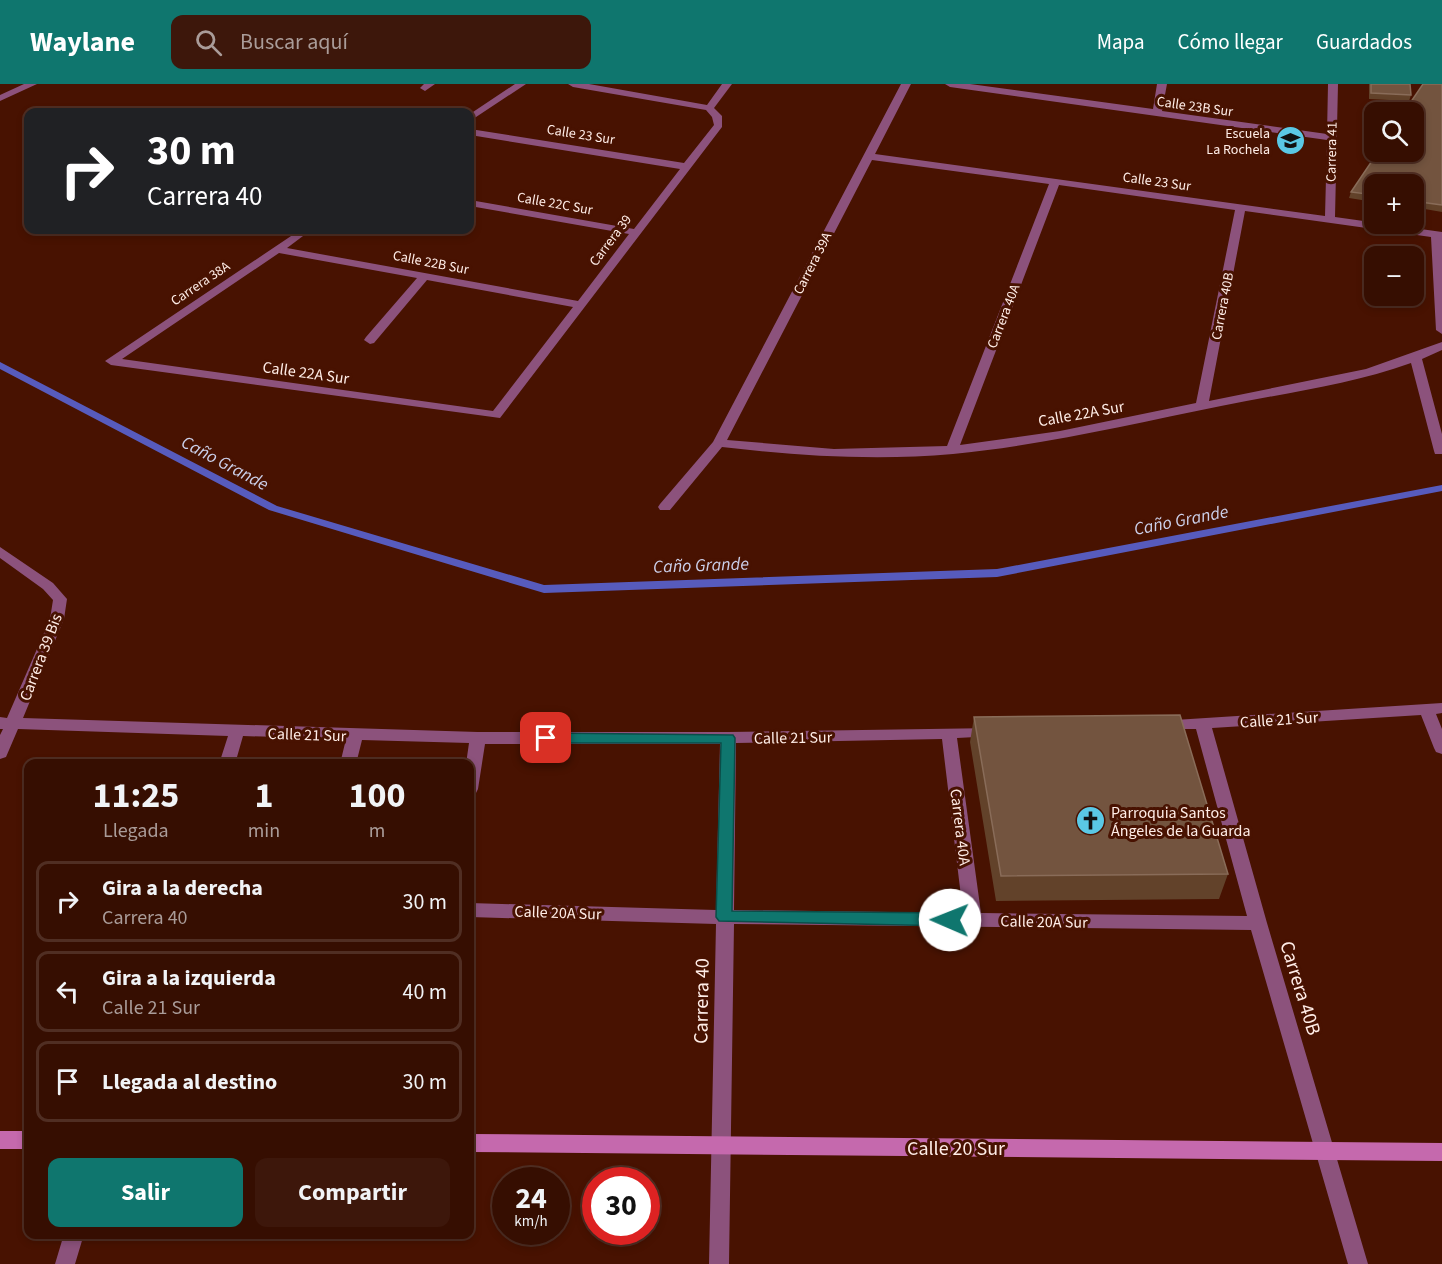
<!DOCTYPE html>
<html lang="es">
<head>
<meta charset="utf-8">
<style>
	:root { --surface:#360e01; --page:#3d170b; --text:#f1f3f6; --muted:#aa9c99; --line:#502e23; --accent:#0f766e }
	body { margin:0; font-family:"Source Sans 3",sans-serif; background:var(--page); color:var(--text); height:100vh; display:flex; flex-direction:column; font-size:22px; white-space:nowrap }
	* { box-sizing:border-box; margin:0 }
	p { font-size:20px; color:var(--muted) }
	.icon { flex:none; width:33px; height:33px; fill:none; stroke:currentColor; stroke-width:2; stroke-linecap:round; stroke-linejoin:round }
	.map { position:relative; flex:1; overflow:hidden }
	.drawer { position:absolute; left:24px; top:675px; width:450px; height:480px; display:flex; flex-direction:column; background:var(--surface); border-radius:12px; box-shadow:0 3px 9px #0003,0 0 0 2px var(--line) }
	.drawer>* { flex:none }
	.hud { position:absolute; left:24px; top:24px; width:450px; height:126px; border-radius:12px; box-shadow:0 3px 9px #0003,0 0 0 2px var(--line); background:#202124; color:#fff; overflow:hidden }
	.fabs { position:absolute; left:1364px; top:18px; display:grid; gap:12px }
	.fabs a { display:grid; place-items:center; width:60px; height:60px; border-radius:12px; background:var(--surface); box-shadow:0 3px 9px #0003,0 0 0 2px var(--line); font-size:30px }
	.speed { position:absolute; left:492px; top:1083px; display:flex; gap:12px; font-size:30px; font-weight:700; text-align:center }
	.speed>* { display:grid; place-content:center; width:78px; height:78px; border-radius:50%; background:var(--surface); box-shadow:0 3px 9px #0003,0 0 0 2px var(--line); line-height:1 }
	.speed small { font-size:15px; font-weight:400 }
	.speed .limit { border:9px solid #d22; background:#fff; color:#111 }
	.pin { position:absolute; display:grid; place-items:center; width:51px; height:51px; color:#fff; margin:-26px; border-radius:12px; box-shadow:0 3px 9px #0006 }
	.me { position:absolute; width:66px; margin:-33px; rotate:271deg; stroke-linejoin:round; filter:drop-shadow(0 0 4px #0008) }
	.turn { display:flex; align-items:center; gap:21px; height:126px; padding:0 24px; font-size:27px }
	.turn .icon { width:78px; height:78px; stroke-width:2.5 }
	.turn b { display:block; font-size:42px; line-height:51px }
	.eta { display:flex; justify-content:space-evenly; align-items:center; height:102px; text-align:center }
	.eta b { font-size:36px; font-weight:700; line-height:42px }
	.primary-button { display:flex; gap:12px; margin-top:auto; padding:12px 24px }
	.primary-button a { flex:1; height:69px; border-radius:12px; background:var(--accent); color:#fff; font-size:24px; font-weight:700; line-height:69px; text-align:center }
	.primary-button a+a { background:var(--page); color:var(--text) }
	ul { padding:0; list-style:none }
	li { display:flex; align-items:center; gap:18px; height:81px; margin:0 12px 9px; padding:0 12px; border:3px solid var(--line); border-radius:12px }
	li div { flex:1 }
	li b { display:block; font-size:22px }
	li em { font-style:normal }
	header { display:flex; align-items:center; gap:36px; box-sizing:border-box; height:84px; padding:0 30px; background:var(--accent); color:#fff }
	header strong { font-size:28px }
	nav { display:flex; gap:33px; margin-inline-start:auto; font-size:21px }
	.search { width:420px; height:54px; background:var(--page); display:flex; align-items:center; gap:15px; box-sizing:border-box; padding:0 21px; border-radius:12px; color:var(--muted); font-size:22px }
	.map>svg:first-child { display:block }
</style>
</head>
<body>
<header>
<strong>Waylane</strong>
<div class="search"><svg class="icon" aria-label="search" viewBox="0 0 24 24"><circle cx="10" cy="10" r="6"/><path d="M15 15l6 6"/></svg>Buscar aquí</div>
<nav><a>Mapa</a><a>Cómo llegar</a><a>Guardados</a></nav>
</header>
<div class="map">
<svg width="1442" height="1180" viewBox="0 0 1442 1180">
	<rect width="100%" height="100%" fill="#481201"/>
	<g fill="none" stroke-linecap="round" stroke-linejoin="round">
		<!-- stream -->
		<path fill="#575bbd" fill-rule="evenodd" d="M0,278L277,422L544,501L997,485L1442,401V407L997,493L544,509L269,426L0,285Z"/>
		<!-- street -->
		<path fill="#8c527c" fill-rule="evenodd" d="M24,0H37L0,17V11Z
			M424,0H435L425,7L420,4Z
			M515,0H526L470,37V30Z
			M568,0H589L707,21L722,0H732L714,24L722,32V43L500,334L111,281L105,277L300,146H311L287,164L578,217L629,150L470,122V116L634,145L680,85L470,51V45L684,79L714,41L712,33L706,26L573,3ZM279,169L417,194L366,253L364,256L370,260L374,259L427,196L573,223L493,327L122,275Z
			M901,0H911L875,70L1325,132L1327,56L950,3L945,0H970L1153,25L1157,0H1167L1162,27L1327,50L1328,0H1338L1335,133L1442,148V250L1436,246L1431,153L1245,127L1209,317L1366,285L1442,258V266L1422,275L1442,350V370H1435L1434,367L1411,279C1350,301 1284,309 1221,322C1132,340 1044,361 953,370C876,377 799,372 722,363L670,426H660L658,423L660,420L713,358ZM872,76L1049,100L947,362L834,365L727,356ZM1059,101L1235,126L1196,319L1060,347L960,361Z
			M0,463L53,499L67,515L64,535L23,634L478,648H728L995,644L998,648L995,652L957,654L981,829L1247,832L1196,645H1159L1156,641L1159,637L1442,619V629L1436,630L1442,645V670L1436,668L1434,664L1421,631L1212,644L1267,839L1368,1180H1348L1251,846L734,840L729,1180H709L716,840L470,833V819L716,826L720,660H485L478,705L476,709L470,711V680H466L469,659L362,656L356,680H340L346,655L243,652L235,680H219L228,652L18,645L6,673L0,675V651L3,645H0V633L7,634L50,535L53,516L43,505L0,474ZM942,655L963,829L734,826L736,659Z
			M64,1150H84L75,1180H55Z"/>
		<!-- secondary -->
		<path fill="#c569ad" fill-rule="evenodd" d="M0,1047H28V1065H0Z
			M470,1050L1442,1059V1077L470,1068Z"/>
	</g>
	<!-- wall -->
	<path fill="#62422a" d="M1369,0H1410L1411,11L1409,17L1369,15Z
		M1442,0V128L1413,123V100H1374V118L1349,114L1351,108Z
		M974,633L1228,790L1219,815L996,817L970,658Z"/>
	<!-- building -->
	<path fill="#73543f" stroke="#896c59" stroke-width="1.5" d="M1371,0H1410L1411,11L1371,9Z
		M1423,0H1442V121L1413,117V100H1374V111L1351,108L1378,68H1413V28H1404Z
		M1180,631L1228,790L1001,792L974,633Z"/>
	<!-- route -->
	<path fill="#0f766e" stroke="#0a4d48" stroke-width="1.5" d="M546,649L733,651L735,654L732,827L950,829L956,831L958,836L956,840L950,842L719,837L716,833L721,659H546L539,654Z"/>
	<!-- icons -->
	<defs>
		<symbol id="school-disc" viewBox="-11 -11 22 22"><circle r="9.5" fill="#5ac8e5" stroke="#481201"/><path d="M0-5L7-2L0 1L-7-2ZM-4 1L0 2.5L4 1V4Q0 6-4 4Z" fill="#111"/></symbol>
		<symbol id="church-disc" viewBox="-11 -11 22 22"><circle r="9.5" fill="#5ac8e5" stroke="#481201"/><path d="M-1.2-6h2.4v3.5h3.3v2.4h-3.3V6h-2.4V-.1h-3.3v-2.4h3.3Z" fill="#111"/></symbol>
	</defs>
	<g fill-rule="evenodd">
		<use href="#school-disc" x="1274" y="40" width="33" height="33"/>
		<use href="#church-disc" x="1074" y="720" width="33" height="33"/>
	</g>
	<g text-anchor="middle" stroke-width="6" stroke-linejoin="round" paint-order="stroke">
		<!-- far-street labels -->
		<g font-size="14" fill="#ffede7" stroke="#481201">
			<text transform="translate(1195 22) rotate(8)" y="5">Calle 23B Sur</text>
			<text transform="translate(581 50) rotate(9)" y="5">Calle 23 Sur</text>
			<text transform="translate(1331 68) rotate(-89)" y="5">Carrera 41</text>
			<text transform="translate(1157 97) rotate(8)" y="5">Calle 23 Sur</text>
			<text transform="translate(555 119) rotate(10)" y="5">Calle 22C Sur</text>
			<text transform="translate(610 156) rotate(-53)" y="5">Carrera 39</text>
			<text transform="translate(431 178) rotate(11)" y="5">Calle 22B Sur</text>
			<text transform="translate(812 179) rotate(-63)" y="5">Carrera 39A</text>
			<text transform="translate(200 199) rotate(-34)" y="5">Carrera 38A</text>
			<text transform="translate(1222 222) rotate(-79)" y="5">Carrera 40B</text>
			<text transform="translate(1003 232) rotate(-69)" y="5">Carrera 40A</text>
		</g>
		<!-- far-poi labels -->
		<g font-size="14" fill="#ffede7" stroke="#481201" text-anchor="end">
			<text x="1270" y="54">Escuela<tspan x="1270" dy="16">La Rochela</tspan></text>
		</g>
		<!-- street labels -->
		<g font-size="16" fill="#ffede7" stroke="#481201">
			<text transform="translate(306 288) rotate(8)" y="6">Calle 22A Sur</text>
			<text transform="translate(1081 329) rotate(-10)" y="6">Calle 22A Sur</text>
			<text transform="translate(40 573) rotate(-69)" y="6">Carrera 39 Bis</text>
			<text transform="translate(1279 635) rotate(-4)" y="6">Calle 21 Sur</text>
			<text transform="translate(307 650) rotate(2)" y="6">Calle 21 Sur</text>
			<text transform="translate(793 653) rotate(-1)" y="6">Calle 21 Sur</text>
			<text transform="translate(961 743) rotate(83)" y="6">Carrera 40A</text>
			<text transform="translate(558 828) rotate(2)" y="6">Calle 20A Sur</text>
			<text transform="translate(1044 837) rotate(1)" y="6">Calle 20A Sur</text>
		</g>
		<!-- poi labels -->
		<g font-size="16" fill="#ffede7" stroke="#481201" text-anchor="start">
			<text x="1111" y="734">Parroquia Santos<tspan x="1111" dy="18">Ángeles de la Guarda</tspan></text>
		</g>
		<!-- water labels -->
		<g font-size="18" font-style="italic" fill="#ccd0ea" stroke="#481201">
			<text transform="translate(225 379) rotate(28)" y="6">Caño Grande</text>
			<text transform="translate(1181 436) rotate(-11)" y="6">Caño Grande</text>
			<text transform="translate(701 481) rotate(-2)" y="6">Caño Grande</text>
		</g>
		<!-- near-street labels -->
		<g font-size="20" fill="#ffede7" stroke="#481201">
			<text transform="translate(1301 904) rotate(73)" y="7">Carrera 40B</text>
			<text transform="translate(701 917) rotate(-89)" y="7">Carrera 40</text>
			<text x="956" y="1071">Calle 20 Sur</text>
		</g>
	</g>
</svg>
<div class="fabs">
<a><svg class="icon" aria-label="search" viewBox="0 0 24 24"><circle cx="10" cy="10" r="6"/><path d="M15 15l6 6"/></svg></a>
<a>+</a>
<a>−</a>
</div>
<div class="speed"><div>24<small>km/h</small></div><div class="limit">30</div></div>
<div class="pin" style="left:546px;top:654px;background:#d93025"><svg class="icon" aria-label="arrive" viewBox="0 0 24 24"><path d="M6 21V4h12l-3 4 3 4H6"/></svg></div>
<svg class="me" style="left:950px;top:836px" viewBox="-20 -20 40 40"><circle r="19" fill="#fff"/><path d="M0-13L10 11 0 6-10 11z" fill="#0f766e"/></svg>
<div class="hud">
<div class="turn"><svg class="icon" aria-label="right" viewBox="0 0 24 24"><path d="M7 20v-9h11M14 6l5 5-5 5"/></svg><div><b>30 m</b>Carrera 40</div></div>
</div>
<section class="drawer">
<div class="eta">
<div><b>11:25</b><p>Llegada</p></div>
<div><b>1</b><p>min</p></div>
<div><b>100</b><p>m</p></div>
</div>
<ul>
<li><svg class="icon" aria-label="right" viewBox="0 0 24 24"><path d="M7 20v-9h11M14 6l5 5-5 5"/></svg><div><b>Gira a la derecha</b><p>Carrera 40</p></div><em>30 m</em></li>
<li><svg class="icon" aria-label="left" viewBox="0 0 24 24"><path d="M17 20v-9H6M10 6l-5 5 5 5"/></svg><div><b>Gira a la izquierda</b><p>Calle 21 Sur</p></div><em>40 m</em></li>
<li><svg class="icon" aria-label="arrive" viewBox="0 0 24 24"><path d="M6 21V4h12l-3 4 3 4H6"/></svg><div><b>Llegada al destino</b></div><em>30 m</em></li>
</ul>
<div class="primary-button"><a>Salir</a><a>Compartir</a></div>
</section>
</div>
</body>
</html>
